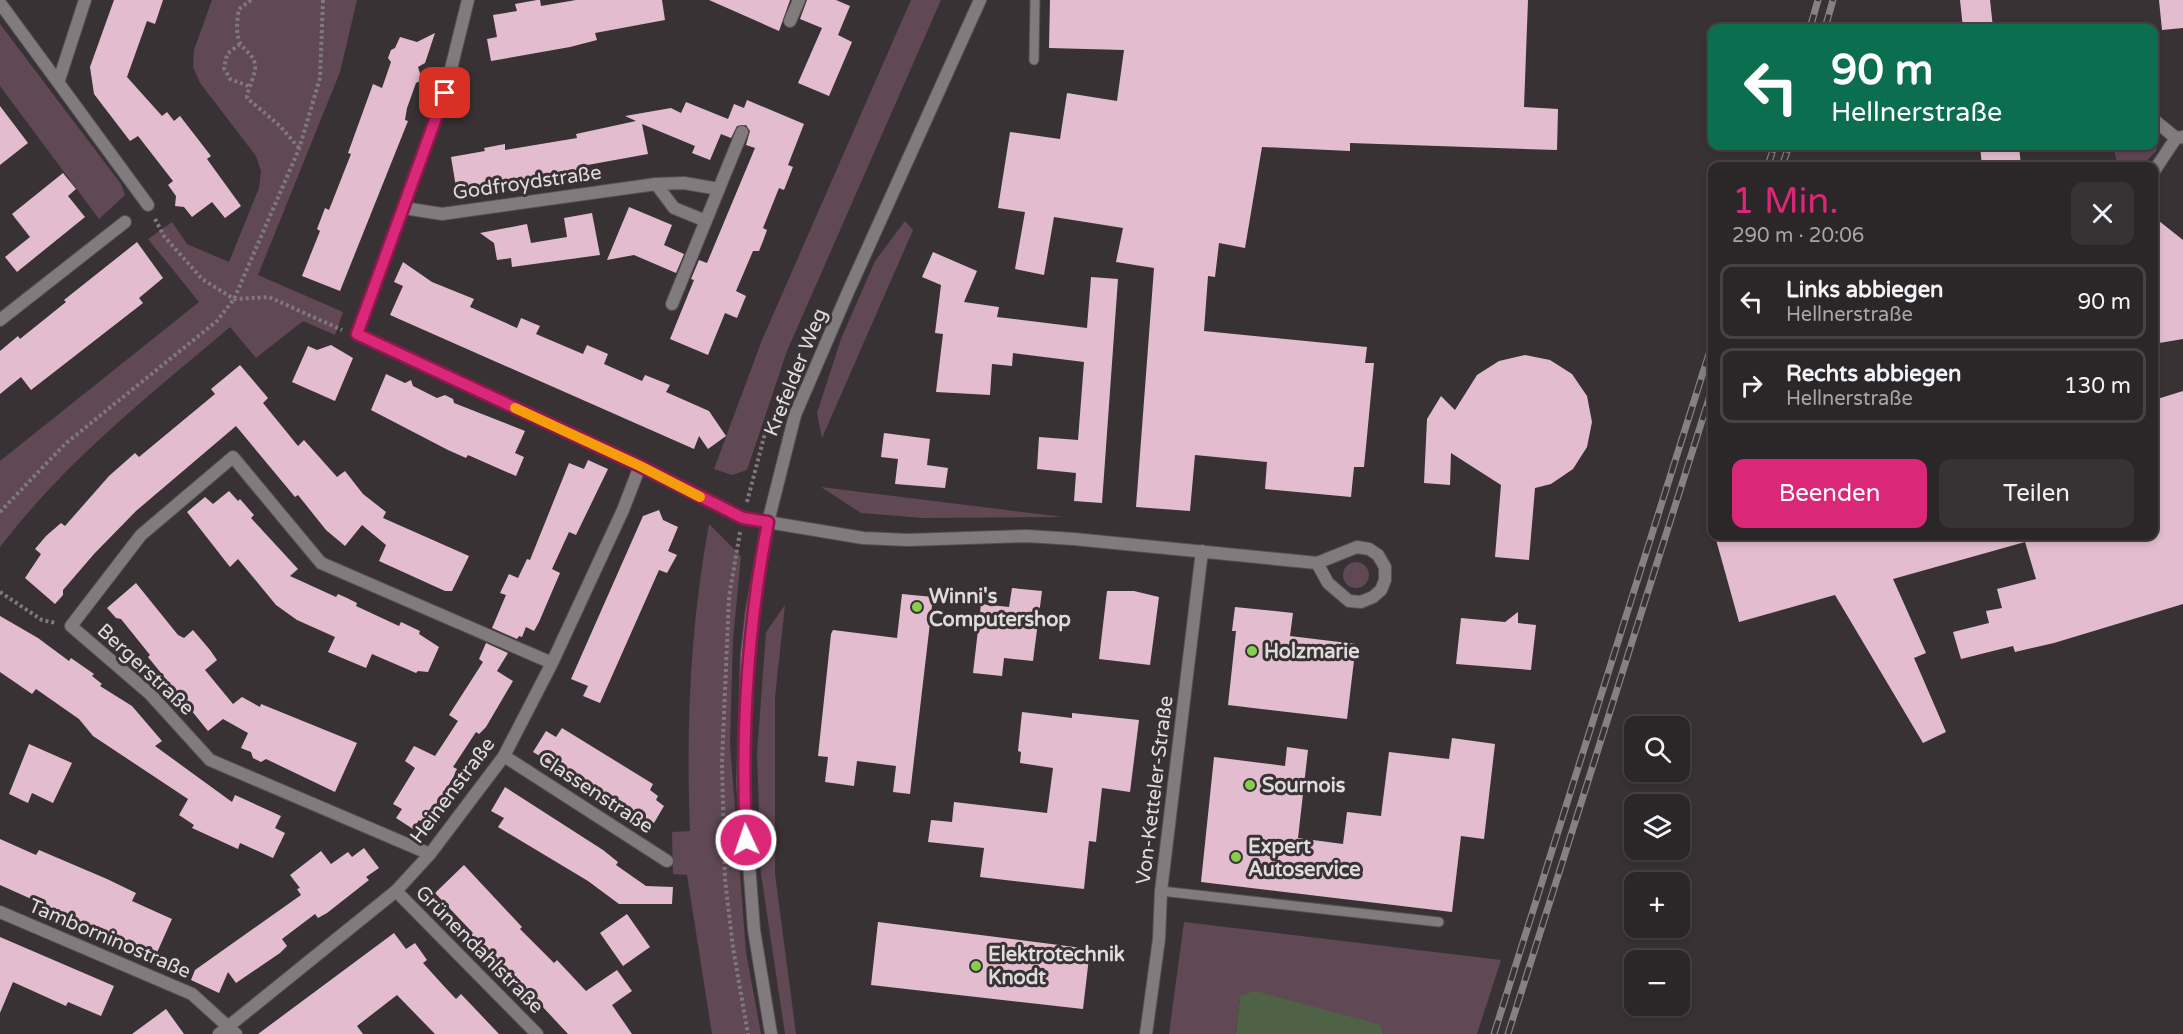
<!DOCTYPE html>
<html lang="de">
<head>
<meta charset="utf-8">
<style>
	:root { --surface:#2b2628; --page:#373234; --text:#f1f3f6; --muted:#a6a5a8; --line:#474345; --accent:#db2777 }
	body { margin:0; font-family:"Varela Round",sans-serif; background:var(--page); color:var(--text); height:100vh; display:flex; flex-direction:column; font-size:22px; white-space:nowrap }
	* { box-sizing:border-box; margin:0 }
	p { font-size:20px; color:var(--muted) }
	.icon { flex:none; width:33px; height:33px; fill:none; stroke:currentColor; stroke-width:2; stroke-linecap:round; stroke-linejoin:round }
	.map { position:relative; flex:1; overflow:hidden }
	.drawer { position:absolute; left:1708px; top:162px; width:450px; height:378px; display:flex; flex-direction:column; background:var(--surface); border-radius:12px; box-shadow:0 3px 9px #0003,0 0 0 2px var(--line) }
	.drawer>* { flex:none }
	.banner { position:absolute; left:1708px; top:24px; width:450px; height:126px; border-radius:12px; box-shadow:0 3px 9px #0003,0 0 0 2px var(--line); background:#0b6e4f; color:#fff; overflow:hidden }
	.controls { position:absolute; left:1624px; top:716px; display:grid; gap:12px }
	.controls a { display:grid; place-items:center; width:66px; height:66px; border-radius:12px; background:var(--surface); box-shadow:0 3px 9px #0003,0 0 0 2px var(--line); font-size:30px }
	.pin { position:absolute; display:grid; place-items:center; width:51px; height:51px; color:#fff; margin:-26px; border-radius:12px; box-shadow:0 3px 9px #0006 }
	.me { position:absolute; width:66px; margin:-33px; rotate:357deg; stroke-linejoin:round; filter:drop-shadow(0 0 4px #0008) }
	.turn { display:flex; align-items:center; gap:21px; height:126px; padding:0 24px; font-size:27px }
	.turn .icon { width:78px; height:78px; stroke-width:2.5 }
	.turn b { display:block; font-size:42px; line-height:51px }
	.round { display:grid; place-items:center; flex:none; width:63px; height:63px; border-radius:12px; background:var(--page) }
	.head { display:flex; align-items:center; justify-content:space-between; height:102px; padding:0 24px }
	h1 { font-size:36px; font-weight:600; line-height:45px; color:var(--accent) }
	.action { display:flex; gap:12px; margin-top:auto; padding:12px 24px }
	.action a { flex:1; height:69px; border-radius:12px; background:var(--accent); color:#fff; font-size:24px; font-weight:600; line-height:69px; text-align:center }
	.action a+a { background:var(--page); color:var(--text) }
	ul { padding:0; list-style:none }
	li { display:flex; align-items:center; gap:18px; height:75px; margin:0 12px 9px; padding:0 12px; border:3px solid var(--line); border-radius:12px }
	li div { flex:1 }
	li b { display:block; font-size:22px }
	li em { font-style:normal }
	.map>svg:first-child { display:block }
</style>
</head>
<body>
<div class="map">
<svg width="2183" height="1034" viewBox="0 0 2183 1034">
	<rect width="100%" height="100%" fill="#393235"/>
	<!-- green -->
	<path fill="#604854" d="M212,0H357L340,72L258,275L343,312L335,335L303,321L256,358L230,327C146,398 67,460 0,547V461L199,302L148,239L172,222L187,244L229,262L259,188L261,171L256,156L200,83L193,67L194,50Z
		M911,0H941L787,351L747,470L732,475L714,469L762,340Z
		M0,24L121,184L125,195L99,219L0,86Z
		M2154,132L2159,141L2156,151L2142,166H2118L2113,146H2154Z
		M905,221L913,230L822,438L817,413L841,339L875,261Z
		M821,487L1063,517L923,518L861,513Z
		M709,524L741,556L733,639L730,744L746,952L761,1034H712L687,875L673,874L672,832L690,831C686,726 690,628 709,524Z
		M1343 575a13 13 0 1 1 26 0a13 13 0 1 1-26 0Z
		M785,605L775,697V874L796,1034H785L761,874L757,753L766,632Z
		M1184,922L1501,960L1477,1034H1383L1381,1025L1240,996L1236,1034H1169Z"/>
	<!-- water -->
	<path fill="#506245" d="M1255,991L1381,1025L1383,1034H1236L1240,996Z"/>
	<!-- building -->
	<path fill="#e3bdcf" d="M114,0H163L155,24L147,21L127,77L162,116L167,112L174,121L180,116L211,156L207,159L241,206L225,218L212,202L192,217L184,207L175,206L176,196L168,185L173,181L138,136L130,141L94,94L90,67Z
		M537,0H540L541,6L576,0H662L665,20L595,33L597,40L570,47L491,61L487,39L497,37L493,15L517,11L515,4Z
		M709,0H790L779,31Z
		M807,0H836L850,6L838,35L852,42L829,96L798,83L822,28L800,19Z
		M1050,0H1528L1524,107L1558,109L1557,150L1350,143V151L1262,147L1245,248L1219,243L1215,277L1208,276L1204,331L1367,347L1365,363H1374L1364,467H1354L1351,497L1265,489L1267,462L1195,455L1190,511L1136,507L1154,268L1116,262L1123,228L1054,217L1044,275L1015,269L1025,212L998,208L1010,132L1060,139L1067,93L1117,101L1124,50L1049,48Z
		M1960,0H1990L1993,28H1963Z
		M2159,0H2183V28L2162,30Z
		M435,33L425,63L418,67L422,80L416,83L407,108L405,120L408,121L340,291L302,276L320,231L317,229L325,208L329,210L351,154L348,153L373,84L382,88L391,62L388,58L391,50L395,48L400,37L417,42Z
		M747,100L804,124L788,165L793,167L784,190L779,188L763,228L767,230L763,241L759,251H753L736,291L746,296L737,318L725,313L708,355L670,339L694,280L691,279L699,260L707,263L755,148L746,145L750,131L746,125L737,126L731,138L721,134L710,160L692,153L695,146L642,124L648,154L582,166L583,172L457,193L451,157L485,151L484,148L505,144V150L577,138L576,134L636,121L625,116L671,108L681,113L686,102L728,119L734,104L744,108Z
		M0,106L28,143L0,165Z
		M1980,146H2019L2021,166H1982Z
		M63,173L76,189L68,196L85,217L17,272L5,257L30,237L12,214Z
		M629,207L672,225L664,245L684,254L676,273L634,255L607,260Z
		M592,213L600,255L512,267L511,258L497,260L494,243L480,233L527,224L531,243L567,237L564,218Z
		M2154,217L2183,240V339L2159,343L2154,315Z
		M137,242L163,278L139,298L143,303L31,390L21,377L0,394V351L18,336L20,339L66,302L64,300Z
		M933,252L977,271L964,302L999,307L997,317L1087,328L1091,277L1118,279L1102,503L1074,501L1076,473L1037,469L1039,437L1078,440L1084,362L1013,353L1012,366L992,364L990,395L936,392L943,334L935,333L941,285L922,277Z
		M403,262L432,282L474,299L470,307L517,328L521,318L540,326L536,334L583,354L587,345L608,354L604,364L642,381L645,375L670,385L666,392L709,411L726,436L708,449L699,436L694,449L390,315L403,286L394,282Z
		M331,345L353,358L335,401L292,382L308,346L317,350Z
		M1525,355L1550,360L1572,374L1587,396L1592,422L1587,447L1573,469L1551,484L1535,488L1529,560L1495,557L1501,485L1451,453L1450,485L1424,483L1427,419L1441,396L1455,410L1477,375L1499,361Z
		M240,365L268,398L263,403L298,446L304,440L337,477L345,471L363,494L386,512L383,518L469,556L452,591H445L379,561L386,545L362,525L345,546L326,530L298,495L295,497L236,426L136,511L94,554L63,590V595L55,604L25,578L41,554L35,549L46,536L61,523L65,526L109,476L135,453L139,457L215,394L211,389Z
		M386,374L405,383L411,380L413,386L437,398L445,395L453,399L454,403L525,431L515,453L524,457L516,476L468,455L466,458L448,450L371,410Z
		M2183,391V604L2054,643L2015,652L2013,646L1961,659L1953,632L1989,623L1986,611L2002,608L1997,589L2036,579L2025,542L1893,579L1926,653L1914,658L1946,732L1923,743L1835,595L1739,622L1715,536H2119L2120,541L2139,536H2154V400Z
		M884,433L930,439L927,465L948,468L945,488L895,484L898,459L881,457Z
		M588,460L608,469L576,535L569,532L552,569L560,573L539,622L534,631L526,627L522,637L519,636L517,639L492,628L506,595L500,593L509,574L518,578L527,559L530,560L569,463L584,469Z
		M229,491L238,501L240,499L254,515L251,518L298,569L290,576L336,597L338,594L347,598L357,603L356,606L399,626L401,622L420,631L419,634L439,647L428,672L418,671L416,673L372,654L366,668L328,652L335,637L297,620L276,605L238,559L230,567L187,512L205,497L213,504Z
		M659,510L663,520L678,527L668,551L677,555L667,573L659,570L600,703L583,696L588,686L571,679L643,516Z
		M136,583L178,635L184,638L193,630L210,650L217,660L205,670L233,704L242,697L260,707L261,704L357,743L335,792L266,759L261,762L253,758L251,752L241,748L248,733L223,719L208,731L148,657L150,655L121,619L116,618L107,608Z
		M1012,588L1042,591L1033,661L1004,658L1002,676L973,673L981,604L1009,607Z
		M1107,591H1134L1159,597L1150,665L1099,659Z
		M902,594L933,597L910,794L893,792L896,766L857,761L854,786L825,782L828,757L818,756L831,634L833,630L897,638Z
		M1235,607L1293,613L1290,636L1356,644L1347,719L1228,705L1236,631H1232Z
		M1518,612V623L1536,625L1531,670L1456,664L1461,618L1505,622Z
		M0,616L38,638L69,661L71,658L94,674L92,676L102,684L100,686L132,706L162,741L155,746L232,802L235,795L281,816L275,828L285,833L273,858L240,843L238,849L192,828L194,825L179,815L188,799L93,736L79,719L36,689L32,694L0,672Z
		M486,643L508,653L497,671L513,681L486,727L479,734L476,732L453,767L457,769L453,778L430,815L423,823L419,820L413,829L396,818L402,809L393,804L415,768L405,761L414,746L435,756L458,721L449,715L483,662L479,659Z
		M1022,712L1072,718V713L1139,720L1130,792L1102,788L1096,842L1089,841L1084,889L980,877L984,848L928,842L931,820L952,822L954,802L1047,813L1053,768L1020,763L1021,752L1018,751Z
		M562,728L653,784L650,790L658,796L656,800L664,806L654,823L636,813L632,818L623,813L618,814L605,805L603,801L568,779L563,781L550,772L549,767L540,762L543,758L533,752L546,731L556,737Z
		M1452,738L1495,744L1484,839L1461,836L1452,912L1201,882L1214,757L1285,766L1287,747L1308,750L1298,838L1343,844L1347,812L1381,816L1389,752L1449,759Z
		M29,744L72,763L53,803L32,793L28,803L9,794Z
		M505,787L603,850L618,862L616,865L646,886L673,887L672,904H619L588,881L498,827L504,818L491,811Z
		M0,839L36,855L39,850L107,879L136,893L132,901L172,919L155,957L115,939L116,936L55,913L56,910L0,885Z
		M364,848L379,868L366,877L369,880L327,913L318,918L315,914L282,939L287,946L280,953L236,983L228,972L219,993L191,980L195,970L301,895L297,889L300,888L290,875L321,851L331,864L348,852L352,857Z
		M464,865L522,927L520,929L554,963L557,960L586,991L617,970L632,991L612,1005L632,1034H568L526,989L523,992L470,936L473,933L435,893Z
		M627,914L650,947L623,966L600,933Z
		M878,922L1090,949L1083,1009L871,985Z
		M394,933L406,949L415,943L427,960L423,963L442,984L456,999L461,994L499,1034H435L397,995L357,1026L363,1034H258Z
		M0,937L114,986L101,1016L68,1002L66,1006L13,982L0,1013Z
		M166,1009L184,1034H132Z"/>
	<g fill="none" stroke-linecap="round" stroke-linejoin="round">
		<defs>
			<path id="service" d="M1034,60L1035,0
				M1161,891L1439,922"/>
			<path id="minor" d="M468,0L445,93L357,334L640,466L743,518L863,538L908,540L1027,536L1074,539L1317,563L1357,547L1369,549L1378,555L1385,567V580L1381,590L1373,597L1361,602L1349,601L1328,583L1317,563
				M0,3L148,205
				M790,21L799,0
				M59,80L85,0
				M2154,120L2176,138
				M2154,171L2176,138L2183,137
				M656,184L674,208L706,221
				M404,208L442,214L656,184L684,183L719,189
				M672,304L742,132
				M0,320L125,222
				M504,756L667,861
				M430,854L210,760L150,694L71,626L141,535L233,457L321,563L552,663
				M396,891L537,1034
				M0,912L192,994L236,1034
				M219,1034L396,891L430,854L504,756L552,663L623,510L640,466
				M1146,1034L1159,939L1161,891L1202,551"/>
			<path id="tertiary" d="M771,1034L754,930L743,783L747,655L752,611L768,522L795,415L848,292L980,0"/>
		</defs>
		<!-- service casing -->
		<use href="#service" stroke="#565053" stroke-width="11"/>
		<!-- minor casing -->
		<use href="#minor" stroke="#565053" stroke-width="14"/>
		<!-- tertiary casing -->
		<use href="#tertiary" stroke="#565053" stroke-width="14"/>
		<!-- path -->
		<path stroke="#7f797b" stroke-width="4" stroke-dasharray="3 3" stroke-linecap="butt" d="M251,0L239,9C237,19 235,37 242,46C247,52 254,56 255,65C256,75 248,87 247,98L280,126L299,148
			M240,44L227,54L224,68L230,79L248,86
			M155,219L164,236L202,279L234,299L269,297L342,330
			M747,502L764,437L776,412
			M0,512L65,444L217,321L234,299L299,149L320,78L323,0
			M740,532L729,597L722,762L725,879L733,948L748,1034
			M0,592L42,620L56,623"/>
		<!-- service -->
		<use href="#service" stroke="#827b7e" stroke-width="9"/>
		<!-- minor -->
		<use href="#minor" stroke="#827b7e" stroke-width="12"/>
		<!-- tertiary -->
		<use href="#tertiary" stroke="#827b7e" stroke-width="12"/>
		<defs>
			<path id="rail" d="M1810,28L1818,0
				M1825,28L1833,0
				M1768,166L1774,146
				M1782,166L1789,146
				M1494,1034L1713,341
				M1508,1034L1713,386"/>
		</defs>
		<!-- rail casing -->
		<use href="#rail" stroke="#868183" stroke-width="7"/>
		<!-- rail -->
		<use href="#rail" stroke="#393235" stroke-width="4.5" stroke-dasharray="14" stroke-linecap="butt"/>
	</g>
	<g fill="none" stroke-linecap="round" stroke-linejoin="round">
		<defs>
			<path id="route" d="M445,93L357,334L640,466L743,518L768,522C747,628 741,732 746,840"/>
		</defs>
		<!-- route casing -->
		<use href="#route" stroke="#8e194d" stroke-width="15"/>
		<!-- route -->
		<use href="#route" stroke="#db2777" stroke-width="10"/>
		<!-- slow -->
		<path stroke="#f59e0b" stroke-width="10" d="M515,408L640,466L700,497"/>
	</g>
	<!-- markers -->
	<g fill="#86cf4c" stroke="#393235" stroke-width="2">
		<circle cx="917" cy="607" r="6"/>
		<circle cx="1252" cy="651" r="6"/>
		<circle cx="1250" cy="785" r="6"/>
		<circle cx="1236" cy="857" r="6"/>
		<circle cx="976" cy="966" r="6"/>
	</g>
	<g text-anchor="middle" stroke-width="6" stroke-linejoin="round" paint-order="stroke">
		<!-- street labels -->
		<g font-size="20" fill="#e0dcdd" stroke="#393235">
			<text transform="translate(527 182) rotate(-8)" y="7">Godfroydstraße</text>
			<text transform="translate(795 372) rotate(-68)" y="7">Krefelder Weg</text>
			<text transform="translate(146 669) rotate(43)" y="7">Bergerstraße</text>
			<text transform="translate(452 790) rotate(-53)" y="7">Heinenstraße</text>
			<text transform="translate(1154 790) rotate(-83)" y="7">Von-Ketteler-Straße</text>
			<text transform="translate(596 792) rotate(33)" y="7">Classenstraße</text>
			<text transform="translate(110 938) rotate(23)" y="7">Tamborninostraße</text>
			<text transform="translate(480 949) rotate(45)" y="7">Grünendahlstraße</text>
		</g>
		<!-- poi labels -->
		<g font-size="20" font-weight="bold" fill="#e0dcdd" stroke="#393235" text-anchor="start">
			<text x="929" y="603">Winni's<tspan x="929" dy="23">Computershop</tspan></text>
			<text x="1264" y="658">Holzmarie</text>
			<text x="1262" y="792">Sournois</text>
			<text x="1248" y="853">Expert<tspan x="1248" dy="23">Autoservice</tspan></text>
			<text x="988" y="961">Elektrotechnik<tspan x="988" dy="23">Knodt</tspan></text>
		</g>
	</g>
</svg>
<div class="controls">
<a><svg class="icon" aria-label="search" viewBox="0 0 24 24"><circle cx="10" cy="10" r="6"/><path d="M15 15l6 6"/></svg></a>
<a><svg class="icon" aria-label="layers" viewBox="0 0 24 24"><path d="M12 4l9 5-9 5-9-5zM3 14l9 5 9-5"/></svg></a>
<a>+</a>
<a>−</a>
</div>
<div class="pin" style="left:445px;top:93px;background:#d93025"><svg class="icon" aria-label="arrive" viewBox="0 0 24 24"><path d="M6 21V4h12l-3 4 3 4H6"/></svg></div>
<svg class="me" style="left:746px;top:840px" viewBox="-20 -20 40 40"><circle r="17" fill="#db2777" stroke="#fff" stroke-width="3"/><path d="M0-11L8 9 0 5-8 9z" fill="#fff"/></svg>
<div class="banner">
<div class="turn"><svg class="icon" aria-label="left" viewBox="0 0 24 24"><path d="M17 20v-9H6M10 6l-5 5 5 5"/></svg><div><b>90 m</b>Hellnerstraße</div></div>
</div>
<section class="drawer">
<div class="head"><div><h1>1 Min.</h1><p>290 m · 20:06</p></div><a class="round"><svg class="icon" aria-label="close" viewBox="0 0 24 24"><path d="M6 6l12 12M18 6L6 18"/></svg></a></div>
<ul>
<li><svg class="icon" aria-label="left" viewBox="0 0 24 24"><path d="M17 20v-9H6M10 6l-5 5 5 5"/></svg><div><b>Links abbiegen</b><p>Hellnerstraße</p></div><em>90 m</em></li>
<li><svg class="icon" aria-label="right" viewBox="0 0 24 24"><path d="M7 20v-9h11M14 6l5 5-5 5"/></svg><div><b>Rechts abbiegen</b><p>Hellnerstraße</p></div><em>130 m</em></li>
</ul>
<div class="action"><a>Beenden</a><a>Teilen</a></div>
</section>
</div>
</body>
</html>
